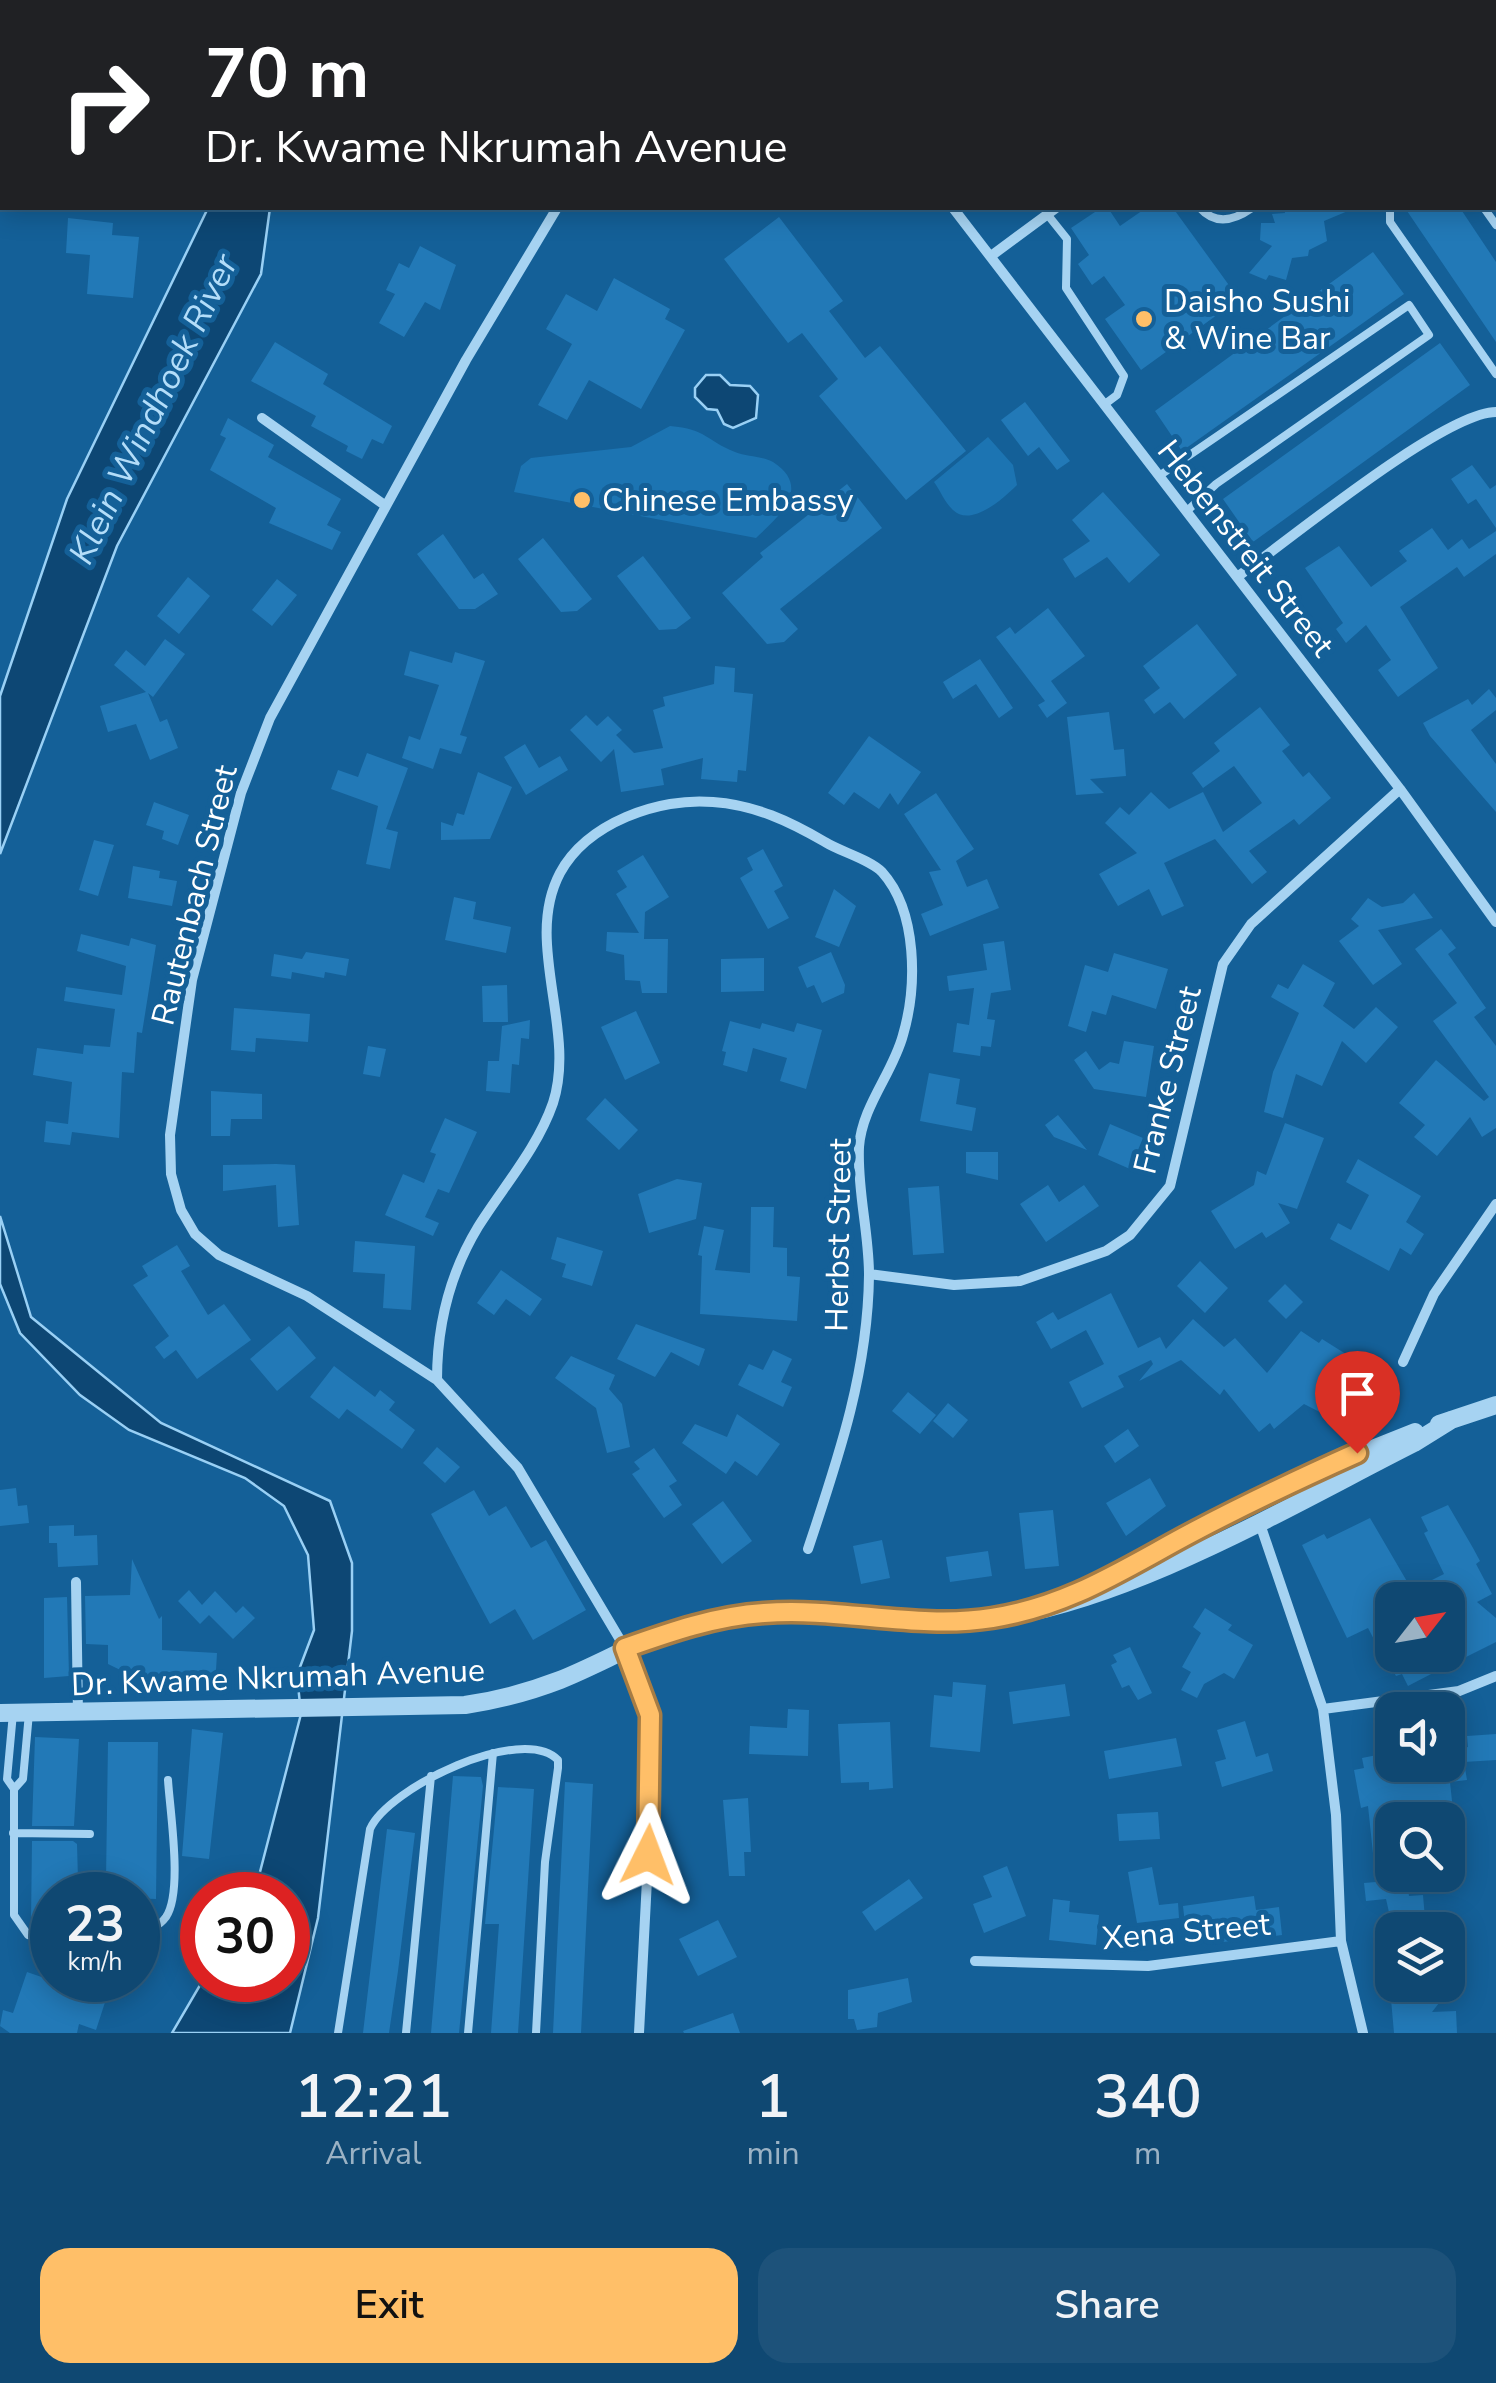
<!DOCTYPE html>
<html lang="en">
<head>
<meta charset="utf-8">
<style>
	:root { --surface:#0f4872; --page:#1d527a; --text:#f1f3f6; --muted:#9bb2c4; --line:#2f6084; --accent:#ffbf68 }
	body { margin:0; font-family:"Nunito Sans",sans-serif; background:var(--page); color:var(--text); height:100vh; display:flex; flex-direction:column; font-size:38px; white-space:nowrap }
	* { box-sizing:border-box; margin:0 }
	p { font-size:32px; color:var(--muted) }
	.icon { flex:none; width:55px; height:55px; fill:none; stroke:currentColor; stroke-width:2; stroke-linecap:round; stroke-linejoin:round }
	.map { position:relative; height:2033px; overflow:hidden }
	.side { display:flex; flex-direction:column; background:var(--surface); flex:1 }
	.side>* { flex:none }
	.top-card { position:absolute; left:0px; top:0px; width:1498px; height:210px; box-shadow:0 5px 25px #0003,0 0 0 2px var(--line); background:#202124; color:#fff; overflow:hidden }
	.needle { width:65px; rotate:59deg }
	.tools { position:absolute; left:1375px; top:1582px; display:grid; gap:20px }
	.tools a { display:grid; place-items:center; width:90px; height:90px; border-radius:20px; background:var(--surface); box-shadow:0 5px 25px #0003,0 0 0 2px var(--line); font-size:50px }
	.speed { position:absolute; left:30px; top:1872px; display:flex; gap:20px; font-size:50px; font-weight:700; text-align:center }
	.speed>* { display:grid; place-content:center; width:130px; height:130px; border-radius:50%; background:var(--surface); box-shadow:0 5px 25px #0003,0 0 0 2px var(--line); line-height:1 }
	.speed small { font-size:25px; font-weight:400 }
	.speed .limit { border:15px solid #d22; background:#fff; color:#111 }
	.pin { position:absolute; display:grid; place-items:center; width:85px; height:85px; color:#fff; margin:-102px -42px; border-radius:50% 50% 50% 0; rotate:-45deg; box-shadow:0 0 10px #0007 }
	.pin .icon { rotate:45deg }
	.me { position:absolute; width:110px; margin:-55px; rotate:3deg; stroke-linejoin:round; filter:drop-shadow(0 0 8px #0008) }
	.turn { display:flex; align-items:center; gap:35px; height:210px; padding:0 40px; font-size:45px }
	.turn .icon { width:130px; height:130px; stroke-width:2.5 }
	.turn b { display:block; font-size:70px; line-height:85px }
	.eta { display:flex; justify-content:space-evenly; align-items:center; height:170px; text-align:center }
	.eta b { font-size:60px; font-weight:600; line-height:70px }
	.cta { display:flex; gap:20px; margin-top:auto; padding:20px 40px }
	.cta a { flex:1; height:115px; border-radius:30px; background:var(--accent); color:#111; font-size:40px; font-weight:600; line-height:115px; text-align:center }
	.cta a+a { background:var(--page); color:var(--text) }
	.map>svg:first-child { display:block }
</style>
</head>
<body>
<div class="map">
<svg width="1496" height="2033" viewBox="0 0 1496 2033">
	<rect width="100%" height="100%" fill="#146098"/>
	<!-- green -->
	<path fill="#1c74b2" d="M670,426C707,429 705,440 735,452C747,457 763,456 773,462C813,488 778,517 756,538L514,492L521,466L531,458L631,447Z
		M988,437L1013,465L1017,485C1004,498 971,528 953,510C945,503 940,490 934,482Z"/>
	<!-- water -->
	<path fill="#0d4774" stroke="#99d0f5" stroke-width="2.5" d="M208,208H270L261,274L117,546L0,854V696L67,499Z
		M706,375H720L730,385L750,386L758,395L756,418L733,428L724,424L717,410L707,409L695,397V388Z
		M0,1216L31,1317L161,1423L330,1501L352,1563V1631L318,1918L290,2033H172L203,1980H288V1895H254L301,1714L297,1675L314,1630L308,1555L284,1506L245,1478L129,1430L80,1395L20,1333L0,1284Z"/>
	<!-- building -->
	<path fill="#2279b7" d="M1101,208H1108L1120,226L1146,208H1173L1239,299L1141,370L1105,319L1125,305L1104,276L1092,285L1078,264L1089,255L1071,228Z
		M1284,208H1355L1324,221L1327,241L1309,250L1308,256L1292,258L1286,280L1269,275L1266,280L1249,273L1272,246L1260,240L1261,223H1275L1272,214L1285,213Z
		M1405,208H1460L1496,262V342Z
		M779,217L843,301L829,311L865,358L880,346L966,451L906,500L819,396L838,379L802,333L788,343L724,259Z
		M68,218L113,223L112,235L139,237L133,298L87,294L90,255L66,253Z
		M420,246L456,265L440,310L425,302L404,337L379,323L395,294L386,290L399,263L409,268Z
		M1373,252L1404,294L1182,451L1155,411Z
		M614,278L670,309L665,319L685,330L641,409L589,380L567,420L538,405L572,344L546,329L566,294L597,311Z
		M275,342L328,374L323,384L392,426L383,444L372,439L362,459L346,451L348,446L311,426L316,416L251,381Z
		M1440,343L1470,385L1253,542L1223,499Z
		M1025,402L1070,461L1057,470L1039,447L1028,456L1001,420Z
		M228,418L274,445L268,457L341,499L327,525L341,532L332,550L269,523L276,508L210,470L226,438L220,435Z
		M1472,465L1490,489L1496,485V528L1476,499L1468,504L1451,479Z
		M847,484L882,528L780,609L798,629L784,642L767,644L722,593L763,557L760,553Z
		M1103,492L1160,555L1129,583L1107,557L1075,578L1063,559L1090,541L1072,520Z
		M1432,528L1448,550L1462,539L1469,549L1496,531V554L1464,577L1457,567L1400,607L1438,668L1398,697L1378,670L1391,660L1366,625L1346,643L1336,629L1343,623L1305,568L1339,546L1371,587L1407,561L1399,551Z
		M443,534L474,579L483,573L498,594L475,609H459L417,554Z
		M543,538L592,599L577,611L561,612L518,559Z
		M643,556L691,618L676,629L659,630L617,576Z
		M188,577L210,596L179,634L157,616Z
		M277,579L297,595L272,626L252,610Z
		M1048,608L1085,656L1051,681L1067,703L1047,718L1038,705L1045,701L996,637L1010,627L1015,634Z
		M1197,624L1237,675L1184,719L1170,702L1154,714L1144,700L1160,688L1143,666Z
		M165,639L185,654L153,697L148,693L160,722L167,719L178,748L150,760L136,724L108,732L100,706L146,692L114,665L126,650L145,666Z
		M410,651L452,663L455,652L485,661L460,735L467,737L461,754L440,748L433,769L402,758L409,736L420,740L439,685L404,675Z
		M980,659L1013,708L999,718L976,684L953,699L943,682Z
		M715,666L735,668L734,692L753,694L746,771L738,770L737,782L701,779L703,758L661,769L664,785L621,792L614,749L601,762L570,730L586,715L597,726L608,716L622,730L616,735L634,753L663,748L653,710L665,706L663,697L714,684Z
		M1489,689L1496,698V710L1471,730L1496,764V812L1430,736L1423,723L1468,699L1472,705Z
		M1260,707L1290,745L1282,751L1303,777L1309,772L1331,798L1299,825L1294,819L1249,851L1267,872L1252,884L1215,839L1164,863L1184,906L1162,916L1149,889L1118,906L1099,874L1137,853L1105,823L1120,807L1129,815L1151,792L1169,809L1203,792L1223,832L1262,803L1234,766L1203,788L1192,773L1220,751L1214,743Z
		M1109,712L1114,750L1124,749L1126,776L1090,779L1104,793L1076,795L1067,717Z
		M869,736L921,772L898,805L890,793L879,809L854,792L844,805L828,793Z
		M525,744L539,768L560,756L568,770L526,795L504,757Z
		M367,753L408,768L386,829L398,832L390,869L366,864L378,806L331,789L338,770L358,777Z
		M478,772L512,787L490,839L441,840V822L453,826L457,813L464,815Z
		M936,793L974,849L956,861L967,887L987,879L999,908L930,936L921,914L943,905L929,872L941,870L904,814Z
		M154,802L189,815L178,845L162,839L164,831L146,825Z
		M94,840L114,845L98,896L79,890Z
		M763,849L783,886L774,891L789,918L768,929L740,878L753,870L747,858Z
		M643,855L669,897L645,912L644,939H668L667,993H642L640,981L625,980L624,955L606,951L607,932L639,933L616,894L627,887L617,871Z
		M133,866L160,871L159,878L177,881L172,906L128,898Z
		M834,889L856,906L839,947L815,937Z
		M1414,893L1433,918L1378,930L1402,964L1373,985L1339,941L1359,926L1351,919L1368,898L1382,907L1403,903Z
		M454,897L476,902L473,919L511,927L506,953L445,940Z
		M1441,929L1456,948L1448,954L1486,1008L1474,1017L1496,1046V1128L1482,1137L1470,1117L1437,1156L1414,1137L1425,1125L1399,1103L1436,1060L1484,1101L1489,1097L1433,1021L1457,1003L1415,949Z
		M81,934L129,946L131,938L156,945L142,1033L137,1032L134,1073L122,1072L119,1138L72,1132L70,1145L44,1142L46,1121L68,1124L72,1082L33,1075L37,1048L83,1054L84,1045L110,1047L115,1009L64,1001L66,987L122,995L126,966L77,951Z
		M1004,941L1011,990L991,993L987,1019L995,1020L991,1047L981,1046L980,1056L953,1052L957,1023L969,1025L974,988L949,991L947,976L987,970L983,944Z
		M306,952L349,959L346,976L325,972L324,978L292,972L291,979L271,976L274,954L302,959Z
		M831,952L845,985L844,993L822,1003L814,985L807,988L798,967Z
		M1114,953L1168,969L1156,1009L1112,995L1106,1015L1092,1011L1086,1032L1068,1026L1085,965L1108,972Z
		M764,958V991L721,992V959Z
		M1303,964L1335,983L1323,1006L1354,1029L1376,1007L1398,1027L1366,1063L1342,1041L1322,1086L1296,1074L1283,1118L1264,1112L1273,1072L1299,1013L1271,997L1278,984L1288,989Z
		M507,985L508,1022H483L482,986Z
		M234,1008L310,1014L308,1042L256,1038L255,1052L231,1050Z
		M636,1011L660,1063L625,1080L601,1027Z
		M530,1020L529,1039L521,1038L519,1065L512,1064L510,1093L486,1091L488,1061H499L502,1026Z
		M730,1021L760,1029L762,1023L794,1032L797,1023L822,1030L806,1089L780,1081L787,1058L753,1048L747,1072L723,1065L726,1052L722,1051Z
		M1124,1041L1154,1046L1146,1097L1094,1089L1074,1060L1086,1051L1099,1070L1110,1062L1119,1064Z
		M368,1046L386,1049L380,1077L363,1074Z
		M929,1073L960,1079L956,1104L976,1108L972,1131L920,1121Z
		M211,1091L262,1094V1119H231L230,1136H211Z
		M605,1098L638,1130L619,1150L586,1119Z
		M1058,1115L1087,1150L1054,1137L1045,1125Z
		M445,1118L477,1132L449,1193L438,1189L425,1217L439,1223L433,1236L385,1215L403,1174L424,1183L436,1154L430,1152Z
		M1285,1123L1324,1138L1297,1209L1278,1203L1290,1223L1266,1238L1262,1232L1235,1249L1211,1211L1254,1185L1257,1171L1266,1175Z
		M1110,1124L1143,1138L1130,1169L1098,1155Z
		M966,1152H998V1180L966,1173Z
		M1358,1159L1421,1196L1406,1222L1424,1234L1411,1255L1400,1248L1389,1271L1330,1239L1338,1223L1351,1230L1369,1195L1346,1182Z
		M276,1164L295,1165L299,1225L278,1227L276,1185L223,1191V1165Z
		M677,1179L702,1183L696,1219L649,1233L638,1194Z
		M1048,1185L1059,1202L1084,1185L1099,1206L1046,1242L1020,1204Z
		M939,1186L944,1253L913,1255L908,1188Z
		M751,1207H774L773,1247L787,1248V1276L800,1277L797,1321L700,1314L702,1256L698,1255L704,1226L724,1230L715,1270L750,1273Z
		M557,1237L603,1251L592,1286L562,1277L566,1264L551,1259Z
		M355,1241L415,1246L411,1310L383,1308L385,1274L353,1272Z
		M177,1245L190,1266L181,1271L208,1315L224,1304L251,1340L197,1379L176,1350L164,1359L155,1347L169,1336L133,1285L148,1276L142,1266Z
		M1200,1261L1228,1288L1205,1313L1177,1286Z
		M501,1270L542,1299L530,1316L506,1299L494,1315L477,1303Z
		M1285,1284L1303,1302L1286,1319L1268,1301Z
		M1111,1293L1138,1348L1160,1337L1166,1349L1193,1319L1224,1347L1235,1338L1267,1373L1301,1331L1319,1343L1322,1339L1349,1356L1337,1379L1350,1388L1342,1401L1361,1413L1351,1428L1304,1404L1274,1429L1270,1423L1259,1432L1224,1389L1220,1395L1181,1360L1139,1381L1153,1364L1151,1360L1118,1376L1124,1387L1082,1408L1069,1382L1104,1364L1086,1330L1051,1349L1036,1322L1053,1312L1058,1320Z
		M636,1324L705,1349L699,1366L671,1352L655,1377L617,1359Z
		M289,1326L316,1358L277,1391L250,1359Z
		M773,1350L792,1359L781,1382L792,1387L783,1407L738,1385L749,1364L763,1370Z
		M571,1356L615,1375L609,1389L622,1404L630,1447L607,1453L596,1408L555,1378Z
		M334,1366L375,1397L380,1390L395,1402L389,1410L415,1430L402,1449L347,1409L339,1419L310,1397Z
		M908,1392L936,1415L920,1434L892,1411Z
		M948,1403L968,1420L953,1438L933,1421Z
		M737,1414L780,1444L757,1476L735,1461L726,1474L682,1443L695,1424L727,1437Z
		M1128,1429L1139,1446L1115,1463L1104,1446Z
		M437,1447L460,1467L445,1483L423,1463Z
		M654,1448L677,1481L669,1486L682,1505L664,1518L632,1474L640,1469L634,1462Z
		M1150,1478L1166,1506L1126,1536L1106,1503Z
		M16,1488L18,1506L27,1505L29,1523L0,1526V1490Z
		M474,1490L489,1516L506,1506L531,1548L546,1540L586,1610L533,1640L515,1609L490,1624L431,1514Z
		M723,1501L752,1541L722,1564L692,1524Z
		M1448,1505L1473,1548L1480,1561L1476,1564L1492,1594L1477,1602L1496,1618V1642L1448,1666V1600H1392V1655H1424L1433,1673L1408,1686L1402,1674L1396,1676L1392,1669V1674L1368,1628L1347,1638L1302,1545L1324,1534L1327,1539L1370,1518L1412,1590L1444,1574L1424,1533L1428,1531L1421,1517Z
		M1053,1510L1059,1566L1025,1569L1019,1513Z
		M74,1525V1536L97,1535L98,1565L58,1567L57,1543H49V1526Z
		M882,1540L890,1578L861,1584L853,1546Z
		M988,1551L992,1576L950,1582L946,1557Z
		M132,1559L159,1619L162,1616V1650L217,1653L216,1670L197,1681V1687L153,1686L108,1664V1645L86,1644L85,1596L130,1595Z
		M189,1590L202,1605L215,1591L236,1613L243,1606L255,1618L233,1639L209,1615L200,1624L178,1601Z
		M67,1597L69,1676L44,1678V1598Z
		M1205,1608L1232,1625L1228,1630L1253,1645L1234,1679L1224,1673L1204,1684L1197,1698L1181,1690L1191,1672L1182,1667L1201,1633L1193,1627Z
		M1130,1647L1152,1693L1138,1700L1129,1685L1122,1688L1111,1665L1117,1662L1113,1655Z
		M953,1682L986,1685L980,1752L930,1747L934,1695L952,1697Z
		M1065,1684L1070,1716L1013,1724L1009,1692Z
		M788,1709L809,1710L808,1756L749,1754L750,1726L787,1728Z
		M1245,1721L1256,1757L1268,1753L1273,1771L1222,1787L1215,1762L1226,1759L1217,1730Z
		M890,1722L893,1788L869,1790V1782L841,1783L838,1724Z
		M192,1729L223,1733L209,1859L182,1856Z
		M1496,1734V1760L1464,1762L1467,1780L1450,1782L1454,1820H1392V1881L1407,1880L1409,1896L1423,1895L1426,1930H1393L1386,1899L1366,1901L1364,1883L1376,1882L1368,1806L1361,1808L1354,1770L1364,1768L1362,1758L1392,1752V1765H1448V1750L1468,1747L1467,1736Z
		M35,1737L79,1739L74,1826H32Z
		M1176,1738L1182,1766L1109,1779L1104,1751Z
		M108,1742H158L156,1899L52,1895V1922H31L32,1841H73L77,1844L78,1880H106Z
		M453,1776L481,1777L483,1786L459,2033H431Z
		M565,1782L593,1784L581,2033H553Z
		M498,1787L534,1789L518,2033H491L499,1924H485Z
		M748,1798L751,1852H744L745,1876H729L723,1800Z
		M1158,1812L1160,1839L1119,1841L1117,1814Z
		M387,1829L415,1833L398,1971L389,2033H363Z
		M1007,1866L1026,1916L984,1933L973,1904L992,1897L983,1876Z
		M1152,1867L1159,1905L1178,1903L1179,1918L1137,1923L1128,1872Z
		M909,1879L923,1898L875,1931L862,1912Z
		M1254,1896L1256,1910L1279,1907L1282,1935L1214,1943L1211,1921L1185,1924L1183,1906Z
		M1053,1899L1070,1901L1069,1912L1099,1915L1096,1945L1049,1940Z
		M718,1920L737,1957L698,1976L679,1939Z
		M27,1972L62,1984L64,1980H100L110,1987L96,2030L79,2024L77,2033H10L0,2026L3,2010L13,2013Z
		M908,1978L912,2002L878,2013L877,2027L857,2030L854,2019H848V1990Z
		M1453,1985L1432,2012L1456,2011L1457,2033H1394L1390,1988Z
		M733,2013L740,2033H684L683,2031Z"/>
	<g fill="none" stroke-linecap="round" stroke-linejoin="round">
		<!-- service -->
		<path stroke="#a6d3f2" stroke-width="8" d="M1371,0L1372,2
			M1495,127L1496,126
			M1200,208C1216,226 1235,220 1252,208
			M1390,208V222L1496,374
			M1484,208L1496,225
			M1047,214L1067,239L1066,288L1124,376L1117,395L1105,404
			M1159,476L1409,305L1429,335L1216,484L1187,511
			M13,1713L7,1779L14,1789V1915L28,1935L52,1941
			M14,1789L23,1779L29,1713
			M13,1833L90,1834
			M138,1930C149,1929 158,1928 166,1917C183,1892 170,1812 168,1780
			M338,2033L370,1829C388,1788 522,1723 558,1760V1768L545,1862L536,2033
			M406,2033L431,1776
			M468,2033L493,1753"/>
		<!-- minor -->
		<path stroke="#a6d3f2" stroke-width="10" d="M485,0L486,2
			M793,0L794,2
			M1156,0L1158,2
			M652,2L654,0
			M1334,2L1337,0
			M557,208L466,360L270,718L241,793L192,980L170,1135L171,1174L181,1210L195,1234L219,1255L307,1296L437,1380L518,1468L625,1648L650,1715L652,1784L639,2033
			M953,208L1400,789L1496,922
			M991,256L1056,208
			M262,418L386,506
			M1237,577C1288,541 1444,412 1496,412
			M869,1274L954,1285L1020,1281L1106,1251L1130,1235L1170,1186L1223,964L1251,924L1400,789
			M1403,1362L1434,1294L1496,1204
			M437,1380C437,1325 449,1275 478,1227C503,1187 537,1149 553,1103C577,1029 523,943 560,873C587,823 659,797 713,802C755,805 789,821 825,842C841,852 869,859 882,872C918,912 917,987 903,1035C893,1073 862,1106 859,1147C857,1190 869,1232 869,1275C868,1372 838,1459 808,1549
			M1259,1521L1323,1709L1336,1815L1341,1941L1363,2033
			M76,1582L78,1714
			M1323,1709L1459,1691L1496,1676
			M975,1961L1148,1966L1341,1941"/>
		<!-- tertiary -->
		<path stroke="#a6d3f2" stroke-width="18" d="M1439,1424L1496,1405
			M1105,1580L1297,1479L1415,1432
			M0,1713L465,1705C498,1700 529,1692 560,1680C605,1662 646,1636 693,1624C791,1600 889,1629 988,1619C1123,1605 1293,1504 1414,1443L1451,1420"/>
	</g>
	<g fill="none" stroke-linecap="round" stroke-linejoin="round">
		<defs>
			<path id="route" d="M648,1855L650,1715L625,1648C670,1632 716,1616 764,1613C840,1607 917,1630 992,1618C1070,1606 1125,1568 1193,1532C1246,1504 1301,1478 1357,1453"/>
		</defs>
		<!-- route casing -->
		<use href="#route" stroke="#a67c44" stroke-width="25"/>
		<!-- route -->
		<use href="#route" stroke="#ffbf68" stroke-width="18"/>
	</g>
	<!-- markers -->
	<g fill="#ffbf68" stroke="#146098" stroke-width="4">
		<circle cx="1144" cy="319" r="10"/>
		<circle cx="582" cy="500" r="10"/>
	</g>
	<g text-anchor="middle" stroke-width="10" stroke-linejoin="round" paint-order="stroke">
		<!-- poi labels -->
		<g font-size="32" fill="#fff" stroke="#146098" text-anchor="start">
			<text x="1164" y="312">Daisho Sushi<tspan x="1164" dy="37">&amp; Wine Bar</tspan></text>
			<text x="602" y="511">Chinese Embassy</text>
		</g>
		<!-- street labels -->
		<g font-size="32" fill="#fff" stroke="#146098">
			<text transform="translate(1246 548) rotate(52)" y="11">Hebenstreit Street</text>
			<text transform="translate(194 895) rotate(-76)" y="11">Rautenbach Street</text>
			<text transform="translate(1167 1080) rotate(-76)" y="11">Franke Street</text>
			<text transform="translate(838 1235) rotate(-89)" y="11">Herbst Street</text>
			<text transform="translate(278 1677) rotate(-2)" y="11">Dr. Kwame Nkrumah Avenue</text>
			<text transform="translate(1186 1931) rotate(-5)" y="11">Xena Street</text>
		</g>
		<!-- water labels -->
		<g font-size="35" font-style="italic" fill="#b3ddf9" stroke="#146098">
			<text transform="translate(153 409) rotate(-64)" y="12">Klein Windhoek River</text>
		</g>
	</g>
</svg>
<div class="tools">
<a><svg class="needle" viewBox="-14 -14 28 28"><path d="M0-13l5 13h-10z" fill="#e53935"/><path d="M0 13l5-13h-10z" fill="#9bb2c4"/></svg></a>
<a><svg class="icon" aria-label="sound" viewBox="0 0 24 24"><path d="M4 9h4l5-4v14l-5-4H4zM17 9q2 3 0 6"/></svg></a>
<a><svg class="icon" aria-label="search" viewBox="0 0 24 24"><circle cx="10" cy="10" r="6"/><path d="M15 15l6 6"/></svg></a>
<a><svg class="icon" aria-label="layers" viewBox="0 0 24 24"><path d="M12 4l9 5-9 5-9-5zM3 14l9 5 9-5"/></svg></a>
</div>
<div class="speed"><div>23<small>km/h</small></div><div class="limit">30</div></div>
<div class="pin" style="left:1357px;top:1453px;background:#d93025"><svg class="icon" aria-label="arrive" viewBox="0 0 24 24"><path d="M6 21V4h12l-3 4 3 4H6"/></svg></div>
<svg class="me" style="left:648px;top:1855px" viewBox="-20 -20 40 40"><path d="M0-17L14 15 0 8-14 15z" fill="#ffbf68" stroke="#fff" stroke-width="4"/></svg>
<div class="top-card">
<div class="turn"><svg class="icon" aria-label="right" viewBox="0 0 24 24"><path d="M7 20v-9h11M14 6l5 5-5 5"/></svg><div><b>70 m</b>Dr. Kwame Nkrumah Avenue</div></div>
</div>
</div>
<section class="side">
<div class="eta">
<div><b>12:21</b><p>Arrival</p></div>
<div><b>1</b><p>min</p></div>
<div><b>340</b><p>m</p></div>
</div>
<div class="cta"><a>Exit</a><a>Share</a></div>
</section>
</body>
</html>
